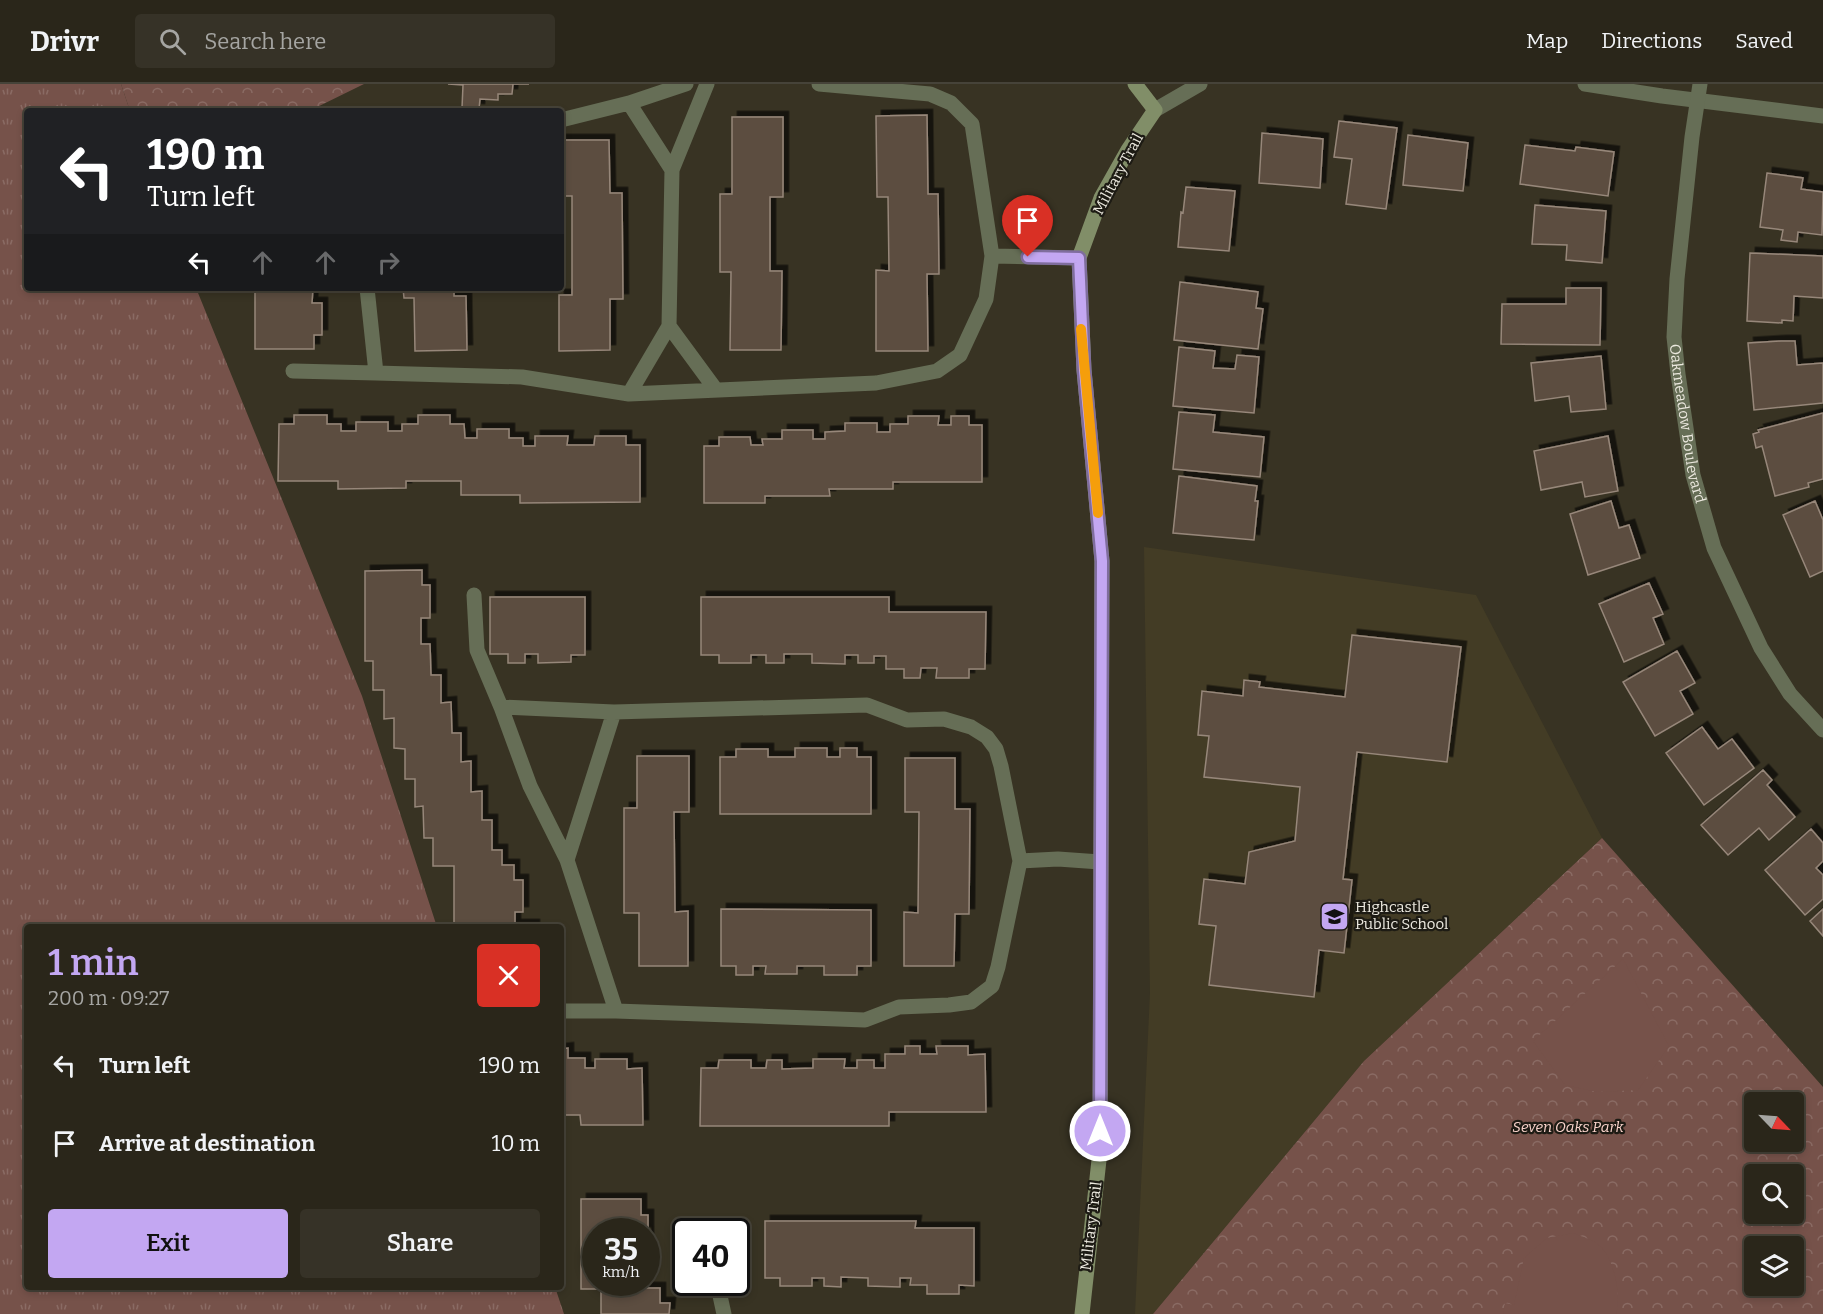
<!DOCTYPE html>
<html lang="en">
<head>
<meta charset="utf-8">
<style>
	:root { --surface:#2a261a; --page:#363227; --text:#f1f3f6; --muted:#a5a5a2; --line:#464339; --accent:#c3a7f2 }
	body { margin:0; font-family:Bitter,serif; background:var(--page); color:var(--text); height:100vh; display:flex; flex-direction:column; font-size:22px; white-space:nowrap }
	* { box-sizing:border-box; margin:0 }
	p { font-size:20px; color:var(--muted) }
	.icon { flex:none; width:33px; height:33px; fill:none; stroke:currentColor; stroke-width:2; stroke-linecap:round; stroke-linejoin:round }
	.map { position:relative; flex:1; overflow:hidden }
	.side { position:absolute; left:24px; top:840px; width:540px; height:366px; display:flex; flex-direction:column; background:var(--surface); border-radius:6px; box-shadow:0 3px 9px #0003,0 0 0 2px var(--line) }
	.side>* { flex:none }
	.guide { position:absolute; left:24px; top:24px; width:540px; height:183px; border-radius:6px; box-shadow:0 3px 9px #0003,0 0 0 2px var(--line); background:#202124; color:#fff; overflow:hidden }
	.needle { width:39px; rotate:115deg }
	.controls { position:absolute; left:1744px; top:1008px; display:grid; gap:12px }
	.controls a { display:grid; place-items:center; width:60px; height:60px; border-radius:6px; background:var(--surface); box-shadow:0 3px 9px #0003,0 0 0 2px var(--line); font-size:30px }
	.speed { position:absolute; left:582px; top:1134px; display:flex; gap:12px; font-size:30px; font-weight:700; text-align:center }
	.speed>* { display:grid; place-content:center; width:78px; height:78px; border-radius:50%; background:var(--surface); box-shadow:0 3px 9px #0003,0 0 0 2px var(--line); line-height:1 }
	.speed small { font-size:15px; font-weight:400 }
	.speed .limit { border:3px solid #111; border-radius:9px; background:#fff; color:#111 }
	.pin { position:absolute; display:grid; place-items:center; width:51px; height:51px; color:#fff; margin:-62px -26px; border-radius:50% 50% 50% 0; rotate:-45deg; box-shadow:0 0 6px #0007 }
	.pin .icon { rotate:45deg }
	.me { position:absolute; width:66px; margin:-33px; rotate:0deg; stroke-linejoin:round; filter:drop-shadow(0 0 4px #0008) }
	.turn { display:flex; align-items:center; gap:21px; height:126px; padding:0 24px; font-size:27px }
	.turn .icon { width:78px; height:78px; stroke-width:2.5 }
	.turn b { display:block; font-size:42px; line-height:51px }
	.lanes { display:flex; align-items:center; height:57px; padding:0 24px; background:#0003; justify-content:center; gap:30px; direction:ltr }
	.lanes .off { opacity:.35 }
	.round { display:grid; place-items:center; flex:none; width:63px; height:63px; border-radius:6px; background:var(--page) }
	.headline { display:flex; align-items:center; justify-content:space-between; height:102px; padding:0 24px }
	h1 { font-size:36px; font-weight:600; line-height:45px; color:var(--accent) }
	.cta { display:flex; gap:12px; margin-top:auto; padding:12px 24px }
	.cta a { flex:1; height:69px; border-radius:6px; background:var(--accent); color:#111; font-size:24px; font-weight:600; line-height:69px; text-align:center }
	.cta a+a { background:var(--page); color:var(--text) }
	ul { padding:0; list-style:none }
	li { display:flex; align-items:center; gap:18px; height:78px; padding:0 24px }
	li div { flex:1 }
	li b { display:block; font-size:22px }
	li em { font-style:normal }
	header { display:flex; align-items:center; gap:36px; box-sizing:border-box; height:84px; padding:0 30px; background:var(--surface); border-bottom:2px solid var(--line) }
	header strong { font-size:28px }
	nav { display:flex; gap:33px; margin-inline-start:auto; font-size:21px }
	.search { width:420px; height:54px; background:var(--page); display:flex; align-items:center; gap:15px; box-sizing:border-box; padding:0 21px; border-radius:6px; color:var(--muted); font-size:22px }
	.map>svg:first-child { display:block }
</style>
</head>
<body>
<header>
<strong>Drivr</strong>
<div class="search"><svg class="icon" aria-label="search" viewBox="0 0 24 24"><circle cx="10" cy="10" r="6"/><path d="M15 15l6 6"/></svg>Search here</div>
<nav><a>Map</a><a>Directions</a><a>Saved</a></nav>
</header>
<div class="map">
<svg width="1823" height="1230" viewBox="0 0 1823 1230">
	<defs>
		<pattern id="grass-tufts" width="24" height="20" patternUnits="userSpaceOnUse" patternTransform="scale(1.5)"><rect width="24" height="20" fill="#76524a"/><path d="M3 7l-1-3M5 7V3M7 7l1-3M15 17l-1-3M17 17v-4M19 17l1-3" fill="none" stroke="#8a6b64"/></pattern>
		<pattern id="park-crowns" width="20" height="18" patternUnits="userSpaceOnUse" patternTransform="scale(1.5)"><rect width="20" height="18" fill="#76524a"/><path d="M2 6a3 3 0 1 1 6 0M12 15a3 3 0 1 1 6 0" fill="none" stroke="#8a6b64"/></pattern>
		<filter id="shadow"><feDropShadow dx="5.5" dy="-5.5" stdDeviation="0" flood-color="#0009"/></filter>
	</defs>
	<rect width="100%" height="100%" fill="#383323"/>
	<!-- built -->
	<path fill="#433c25" d="M1144,463L1476,511L1602,754L1364,977L1153,1230H1135L1150,909Z"/>
	<!-- grass -->
	<path fill="url(#grass-tufts)" d="M0,0H121L130,27H27V204H196L362,612L437,843H27V1203H555L564,1230H0Z"/>
	<!-- park -->
	<path fill="url(#park-crowns)" fill-rule="evenodd" d="M121,0H364L309,27H130Z
		M1602,754L1823,1003V1230H1153L1364,977ZM1755,1018H1794V1058H1755ZM1755,1090H1794V1130H1755ZM1755,1162H1794V1202H1755Z"/>
	<!-- pitch -->
	<path fill="#76524a" d="M1623,875L1669,962L1638,1006L1597,1008L1565,1001L1533,957Z
		M1574,1149C1582,1153 1594,1156 1600,1162C1614,1174 1622,1213 1616,1230H1503L1505,1219L1514,1221L1524,1174L1547,1154Z"/>
	<!-- building -->
	<path fill="#5b4d40" stroke="#97877a" stroke-width="1.5" filter="url(#shadow)" d="M448,0H529H513L512,10H498V16L480,15L479,25L462,24L463,1Z
		M927,31L928,110H938L939,190H927L928,267H876V186L889,187L888,113H877L876,32Z
		M732,33H783V113H770V187H782L781,266H730L731,188H720V110H732Z
		M1339,37L1397,44L1386,125L1346,120L1352,75L1334,73Z
		M1262,49L1323,55L1320,104L1259,99Z
		M1408,51L1468,59L1463,107L1403,101Z
		M561,56H609L610,109H622L623,215H610V266L559,267V211H572V112H561Z
		M1525,61L1575,67L1576,63L1614,68L1608,112L1520,100Z
		M1767,89L1803,94L1801,105L1823,108L1822,151L1798,148L1797,158L1781,156L1783,146L1760,143Z
		M1186,103L1235,107L1229,167L1178,163L1181,128L1183,129Z
		M1535,121L1606,127L1602,179L1566,176L1567,161L1532,160Z
		M1750,169L1823,172V214L1794,212L1793,237L1782,236V239L1747,237Z
		M1180,198L1258,208L1256,224L1263,225L1258,265L1174,256Z
		M242,204H313L312,219H322V251H314V265H255V205Z
		M403,204H454V212H466L467,266L415,267L414,214H404Z
		M1566,204H1601L1600,261L1501,260L1502,220H1566Z
		M1781,257H1795L1797,281L1823,279V319L1754,326L1748,259Z
		M1179,263L1215,267L1213,284L1235,285L1237,271L1259,273L1254,329L1173,322Z
		M1601,272L1606,325L1571,328L1569,312L1535,317L1531,279Z
		M1179,328L1215,331L1213,348L1264,353L1260,393L1173,385Z
		M1823,329V395L1808,399L1809,403L1775,412L1762,362L1756,364L1753,350L1759,348L1758,346Z
		M294,331H327V340H341V347H356V338H388V347H402V340H418V331H450V340H464L465,354H477V345H509V354H523V362H535V352H568L567,361H594L595,352H626V361H640V418L520,419V411H461V397H406V404L338,405V397H278L279,340H294Z
		M908,332H939L938,341H951V332H969V341H982V398H893V405H829L830,412H765V419H704V362H719V353H750L751,361H763L762,355H782V346H813V355H825V348L845,347V339H877V348H890V340H908Z
		M1608,352L1618,407L1585,413L1582,398L1541,406L1534,367Z
		M1179,392L1257,402L1255,417H1258L1254,456L1173,449Z
		M1611,417L1619,444L1629,441L1640,474L1588,491L1570,430Z
		M1815,417L1823,436V487L1810,493L1783,431Z
		M422,486V501H430V534H421V560H430L431,591H441V619L451,618L452,649H461V678L471,677V708L482,707V736H492V766H502V781H514V796H523V828H515V841H534V843H475V840L454,841V782H433V754H424L423,722L415,723V695H405V665L394,664V634L384,635V606H373V577H365V487Z
		M1649,499L1663,530L1653,534L1664,560L1624,578L1599,520Z
		M490,513H585V571H571V578L538,579V570H525V579H508V570H490Z
		M701,513H889V528H986L985,585H969V594H936L937,584H921L920,594H904V585H886V572H874V579H858V571H845V580L812,579V570H784V579H766V571H751V579H719V571H701Z
		M1352,551L1461,563L1447,678L1357,668L1343,795L1352,796L1344,869L1319,866L1314,913L1209,901L1216,842L1199,840L1204,795L1245,800L1249,768L1295,757L1300,703L1204,693L1209,652L1198,651L1202,607L1243,612L1244,596L1260,598L1259,603L1345,613Z
		M1677,567L1695,599L1680,607L1693,630L1655,652L1623,598Z
		M1702,643L1718,665L1732,655L1754,684L1704,721L1666,669Z
		M795,664H827V673H840V664H857V673H871V730H720V673H736V665H768V673H795Z
		M637,672H689V728H674L675,828L688,827V882H639V829H624V724H637Z
		M905,674H955V725H970L969,830H955L954,882H904V828L918,829L919,728H905Z
		M1763,686L1772,696L1767,701L1795,733L1769,756L1759,744L1728,771L1701,741Z
		M1811,745L1823,759V777L1816,784L1823,791V815L1805,831L1765,786Z
		M721,825L871,826V882H857V891H824V882H797V890H765L766,882H753V891H736V882H721Z
		M1823,825V852L1810,837Z
		M905,962H920V970H937L936,962H968V971L985,970L986,1028H889V1042H700L701,984H718L719,976H751V984H766L767,976H782V985L813,984V975H845L844,984H857V976H874V984H885V970H905Z
		M568,964V974H585V984H595V975H627V985L642,984L643,1041H581L580,1031H561V965Z
		M581,1115H641V1131H648V1162L646,1148H596V1198H640V1204H660V1219H670L669,1230H601V1205H581Z
		M765,1137H916L915,1144H974V1202L959,1201V1210H927V1201H910L911,1194H900V1203L868,1202V1194L841,1193V1203L824,1202V1194H812V1202H780V1194H765Z"/>
	<g fill="none" stroke-linecap="round" stroke-linejoin="round">
		<!-- lane -->
		<path stroke="#666e56" stroke-width="15" d="M629,19L672,86
			M561,36L629,19L686,0
			M992,172L1079,174
			M367,204L376,289L522,293L629,310L876,299L937,287L960,271L986,215L992,172L972,40L951,19L930,10L819,0
			M669,242L716,306
			M293,287L376,289
			M629,310L669,242L672,86L707,0
			M474,511L477,566L501,623L530,702L567,776L616,927
			M501,623L614,628L867,621L907,636L944,635L971,643L987,653L996,665L1001,682L1020,777L998,883L992,902L971,918L949,921L899,923L865,936L616,927H561
			M567,776L614,628
			M1020,777L1058,775L1100,778
			M704,1147V1148
			M717,1198L724,1230"/>
		<!-- street -->
		<g stroke="#666e56" stroke-width="15">
			<path d="M1585,0L1662,12L1823,32"/>
			<path id="s1" d="M1700,0L1692,53L1677,195L1674,253L1678,290L1693,391L1714,464L1761,564L1790,610L1823,646"/>
			<path d="M1155,26L1200,0"/>
		</g>
		<!-- secondary -->
		<path stroke="#818e68" stroke-width="15" d="M1082,1230L1100,1067L1102,477L1084,286L1079,174L1101,114L1128,66L1155,26L1135,0"/>
	</g>
	<g fill="none" stroke-linecap="round" stroke-linejoin="round">
		<defs>
			<path id="route" d="M1028,173L1079,174L1084,286L1102,477L1100,1047"/>
		</defs>
		<!-- route casing -->
		<use href="#route" stroke="#7f6d9d" stroke-width="15"/>
		<!-- route -->
		<use href="#route" stroke="#c3a7f2" stroke-width="10"/>
		<!-- slow -->
		<path stroke="#f59e0b" stroke-width="10" d="M1081,245L1098,429"/>
	</g>
	<!-- icons -->
	<defs>
		<symbol id="school-square" viewBox="-11 -11 22 22"><rect x="-9" y="-9" width="18" height="18" rx="4" fill="#c3a7f2" stroke="#1d1b14"/><path d="M0-5L7-2L0 1L-7-2ZM-4 1L0 2.5L4 1V4Q0 6-4 4Z" fill="#111"/></symbol>
	</defs>
	<g fill-rule="evenodd">
		<use href="#school-square" x="1318" y="816" width="33" height="33"/>
	</g>
	<g text-anchor="middle" stroke-width="4.5" stroke-linejoin="round" paint-order="stroke">
		<!-- street labels -->
		<g font-size="15" fill="#ebe8de" stroke="#1d1b14">
			<text transform="translate(1118 90) rotate(-62)" y="5">Military Trail</text>
			<text dy="5" stroke="none"><textPath href="#s1" startOffset="342">Oakmeadow Boulevard</textPath></text>
			<text transform="translate(1091 1142) rotate(-83)" y="5">Military Trail</text>
		</g>
		<!-- poi labels -->
		<g font-size="15" fill="#ebe8de" stroke="#1d1b14" text-anchor="start">
			<text x="1355" y="828">Highcastle<tspan x="1355" dy="17">Public School</tspan></text>
		</g>
		<!-- park labels -->
		<g font-size="15" font-style="italic" fill="#f8d2ca" stroke="#1d1b14">
			<text x="1568" y="1048">Seven Oaks Park</text>
		</g>
	</g>
</svg>
<div class="controls">
<a><svg class="needle" viewBox="-14 -14 28 28"><path d="M0-13l5 13h-10z" fill="#e53935"/><path d="M0 13l5-13h-10z" fill="#a5a5a2"/></svg></a>
<a><svg class="icon" aria-label="search" viewBox="0 0 24 24"><circle cx="10" cy="10" r="6"/><path d="M15 15l6 6"/></svg></a>
<a><svg class="icon" aria-label="layers" viewBox="0 0 24 24"><path d="M12 4l9 5-9 5-9-5zM3 14l9 5 9-5"/></svg></a>
</div>
<div class="speed"><div>35<small>km/h</small></div><div class="limit">40</div></div>
<div class="pin" style="left:1028px;top:173px;background:#d93025"><svg class="icon" aria-label="arrive" viewBox="0 0 24 24"><path d="M6 21V4h12l-3 4 3 4H6"/></svg></div>
<svg class="me" style="left:1100px;top:1047px" viewBox="-20 -20 40 40"><circle r="17" fill="#c3a7f2" stroke="#fff" stroke-width="3"/><path d="M0-11L8 9 0 5-8 9z" fill="#fff"/></svg>
<div class="guide">
<div class="turn"><svg class="icon" aria-label="left" viewBox="0 0 24 24"><path d="M17 20v-9H6M10 6l-5 5 5 5"/></svg><div><b>190 m</b>Turn left</div></div>
<div class="lanes"><svg class="icon" aria-label="left" viewBox="0 0 24 24"><path d="M17 20v-9H6M10 6l-5 5 5 5"/></svg><svg class="icon off" aria-label="ahead" viewBox="0 0 24 24"><path d="M12 20V5M6 11l6-6 6 6"/></svg><svg class="icon off" aria-label="ahead" viewBox="0 0 24 24"><path d="M12 20V5M6 11l6-6 6 6"/></svg><svg class="icon off" aria-label="right" viewBox="0 0 24 24"><path d="M7 20v-9h11M14 6l5 5-5 5"/></svg></div>
</div>
<section class="side">
<div class="headline"><div><h1>1 min</h1><p>200 m · 09:27</p></div><a class="round" style="background:#d93025;color:#fff"><svg class="icon" aria-label="close" viewBox="0 0 24 24"><path d="M6 6l12 12M18 6L6 18"/></svg></a></div>
<ul>
<li><svg class="icon" aria-label="left" viewBox="0 0 24 24"><path d="M17 20v-9H6M10 6l-5 5 5 5"/></svg><div><b>Turn left</b></div><em>190 m</em></li>
<li><svg class="icon" aria-label="arrive" viewBox="0 0 24 24"><path d="M6 21V4h12l-3 4 3 4H6"/></svg><div><b>Arrive at destination</b></div><em>10 m</em></li>
</ul>
<div class="cta"><a>Exit</a><a>Share</a></div>
</section>
</div>
</body>
</html>
